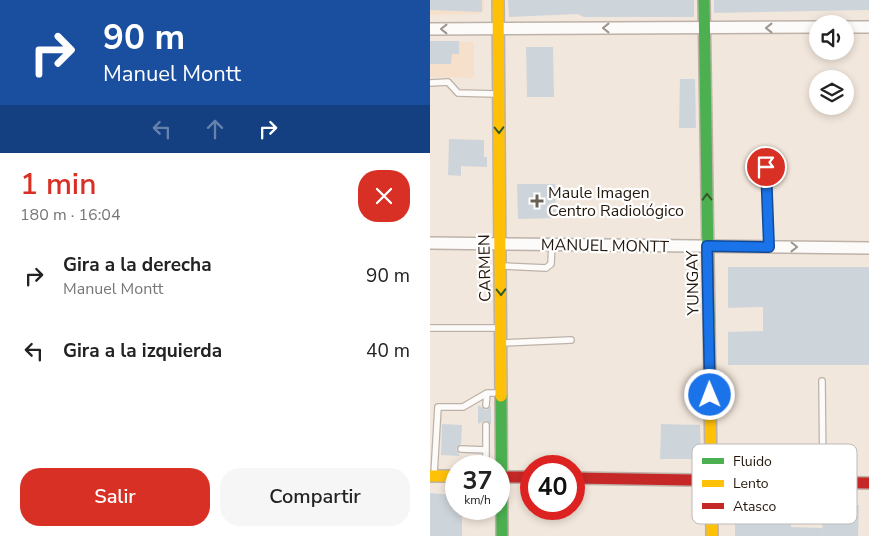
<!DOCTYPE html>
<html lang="es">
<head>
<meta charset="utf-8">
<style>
	:root { --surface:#fff; --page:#f6f6f6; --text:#222; --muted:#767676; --accent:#d93025 }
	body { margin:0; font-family:"Nunito Sans",sans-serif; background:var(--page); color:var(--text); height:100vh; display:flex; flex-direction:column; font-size:19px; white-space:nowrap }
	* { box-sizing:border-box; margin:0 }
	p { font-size:16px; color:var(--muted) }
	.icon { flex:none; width:28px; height:28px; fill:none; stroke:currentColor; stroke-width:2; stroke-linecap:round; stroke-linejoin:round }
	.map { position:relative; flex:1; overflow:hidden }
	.details { display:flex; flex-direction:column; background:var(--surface); width:430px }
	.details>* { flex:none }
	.banner { background:#1a4fa0; color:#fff; overflow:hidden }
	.fabs { position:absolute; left:379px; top:15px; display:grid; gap:10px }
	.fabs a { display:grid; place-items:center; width:45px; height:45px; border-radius:50%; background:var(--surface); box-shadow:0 2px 8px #0003; font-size:25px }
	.speed { position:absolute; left:15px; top:455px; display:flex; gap:10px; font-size:25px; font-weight:700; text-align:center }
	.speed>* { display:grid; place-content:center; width:65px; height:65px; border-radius:50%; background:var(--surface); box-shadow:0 2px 8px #0003; line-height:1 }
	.speed small { font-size:12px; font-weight:400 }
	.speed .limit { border:8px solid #d22; background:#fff; color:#111 }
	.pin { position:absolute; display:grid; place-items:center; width:42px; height:42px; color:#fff; margin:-21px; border:2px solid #fff; border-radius:50%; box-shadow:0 1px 5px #0007 }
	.me { position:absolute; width:55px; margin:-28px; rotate:359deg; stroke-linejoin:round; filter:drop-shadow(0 0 4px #0008) }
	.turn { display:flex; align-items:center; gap:18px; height:105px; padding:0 20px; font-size:22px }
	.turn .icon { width:65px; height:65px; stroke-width:2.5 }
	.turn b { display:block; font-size:35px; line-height:42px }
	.lanes { display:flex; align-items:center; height:48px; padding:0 20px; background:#0003; justify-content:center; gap:25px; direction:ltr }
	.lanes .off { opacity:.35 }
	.round { display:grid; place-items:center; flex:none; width:52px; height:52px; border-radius:20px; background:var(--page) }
	.overview { display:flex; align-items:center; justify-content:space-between; height:85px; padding:0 20px }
	h1 { font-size:30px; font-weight:600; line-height:38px; color:var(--accent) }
	.cta { display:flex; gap:10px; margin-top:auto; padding:10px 20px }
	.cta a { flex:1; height:58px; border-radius:20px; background:var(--accent); color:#fff; font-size:20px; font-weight:600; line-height:58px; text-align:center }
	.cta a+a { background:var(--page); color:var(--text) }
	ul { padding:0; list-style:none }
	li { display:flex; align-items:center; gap:15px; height:75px; padding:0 20px }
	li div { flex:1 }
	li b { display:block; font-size:19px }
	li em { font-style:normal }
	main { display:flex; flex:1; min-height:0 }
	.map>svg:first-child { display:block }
</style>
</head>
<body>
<main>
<section class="details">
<div class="banner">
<div class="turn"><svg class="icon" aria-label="right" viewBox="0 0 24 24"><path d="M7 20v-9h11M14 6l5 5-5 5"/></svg><div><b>90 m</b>Manuel Montt</div></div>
<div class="lanes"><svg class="icon off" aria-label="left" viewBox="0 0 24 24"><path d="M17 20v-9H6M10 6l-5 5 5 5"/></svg><svg class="icon off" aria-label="ahead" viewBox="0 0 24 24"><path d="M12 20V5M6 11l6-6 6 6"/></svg><svg class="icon" aria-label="right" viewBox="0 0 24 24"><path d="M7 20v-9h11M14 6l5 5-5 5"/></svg></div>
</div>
<div class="overview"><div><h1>1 min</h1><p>180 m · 16:04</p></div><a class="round" style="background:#d93025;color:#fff"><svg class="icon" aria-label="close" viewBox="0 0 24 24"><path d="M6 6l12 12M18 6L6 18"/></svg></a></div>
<ul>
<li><svg class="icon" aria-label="right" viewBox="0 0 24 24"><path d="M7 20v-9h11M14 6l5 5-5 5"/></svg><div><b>Gira a la derecha</b><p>Manuel Montt</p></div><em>90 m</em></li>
<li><svg class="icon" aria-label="left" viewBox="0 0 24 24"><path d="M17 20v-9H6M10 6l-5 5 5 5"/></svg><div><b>Gira a la izquierda</b></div><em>40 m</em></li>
</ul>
<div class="cta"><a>Salir</a><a>Compartir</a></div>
</section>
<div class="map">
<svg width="439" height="536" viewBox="0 0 439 536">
	<rect width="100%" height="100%" fill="#f2e7dc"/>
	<!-- built -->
	<path fill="#f7e0cb" d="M0,0H54V10L50,14L0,15Z
		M0,41L44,42V78L0,77Z"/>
	<!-- building -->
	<path fill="#ced5da" d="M0,0H52V12L0,10Z
		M78,0H264V17H154L147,14L79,17Z
		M284,0H439V10L284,13Z
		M0,41H29V54H22L21,64H0Z
		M96,47H123L124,97H97Z
		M250,79H265L266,128H249Z
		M19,139L54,140V157H57V167L31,166V176L18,175Z
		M87,184H125L126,218L88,219Z
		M298,267H439V365H298V332L333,331V307L298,308Z
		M48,405L56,410L61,406V425L56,420L48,424Z
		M12,424L32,425L31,444L26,449L30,456L11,455Z
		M231,424L270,425L271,459H230Z
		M0,493L26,495V509H32V536H0Z
		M393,504L429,505L428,536H392Z
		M305,509L361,511V527L392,528V536H305Z"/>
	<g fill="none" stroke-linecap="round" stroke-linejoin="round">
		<defs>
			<path id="lane" d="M0,83L18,82L28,93L66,94
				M336,167L339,247
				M72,266L116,268L121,264L122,244
				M0,328H68
				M73,343L141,340
				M392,381L393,479
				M56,405L57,393
				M31,449L56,450
				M56,466V425
				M4,474L8,407H33L57,393H70"/>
			<path id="street" d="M415,27H439
				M0,29L388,27
				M0,243L439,248"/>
			<path id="fast" d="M274,0L279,323
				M71,396L72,536"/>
			<path id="slow" d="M68,0L71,396
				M279,323L282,536
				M0,476H26"/>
			<path id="jam" d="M69,477H101
				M144,478L439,483"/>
		</defs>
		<!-- lane casing -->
		<use href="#lane" stroke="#bdb2a8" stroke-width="8"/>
		<!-- street casing -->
		<use href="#street" stroke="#bdb2a8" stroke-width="14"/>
		<!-- fast casing -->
		<use href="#fast" stroke="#bdb2a8" stroke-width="14"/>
		<!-- slow casing -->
		<use href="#slow" stroke="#bdb2a8" stroke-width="14"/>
		<!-- jam casing -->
		<use href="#jam" stroke="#bdb2a8" stroke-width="14"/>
		<!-- lane -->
		<use href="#lane" stroke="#fdfbfa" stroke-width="5.5"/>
		<!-- street -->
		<use href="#street" stroke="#fdfbfa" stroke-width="11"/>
		<!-- fast -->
		<use href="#fast" stroke="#4caf50" stroke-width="11"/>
		<!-- slow -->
		<use href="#slow" stroke="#ffc107" stroke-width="11"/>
		<!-- jam -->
		<use href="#jam" stroke="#c62828" stroke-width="11"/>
	</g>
	<!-- one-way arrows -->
	<defs><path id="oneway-chevron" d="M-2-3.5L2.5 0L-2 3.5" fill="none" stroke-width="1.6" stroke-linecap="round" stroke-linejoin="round" transform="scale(1.25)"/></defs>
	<g stroke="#9b948f">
		<use href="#oneway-chevron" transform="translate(176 28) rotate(180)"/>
		<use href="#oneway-chevron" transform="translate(339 28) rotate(180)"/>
		<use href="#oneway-chevron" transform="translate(14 29) rotate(180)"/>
		<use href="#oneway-chevron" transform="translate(364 247) rotate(1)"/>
	</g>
	<g stroke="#355b2b">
		<use href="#oneway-chevron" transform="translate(69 130) rotate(89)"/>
		<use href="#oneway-chevron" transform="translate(277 197) rotate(-91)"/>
		<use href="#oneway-chevron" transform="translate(71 292) rotate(89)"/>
	</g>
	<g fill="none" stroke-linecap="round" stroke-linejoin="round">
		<defs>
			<path id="route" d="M280,395L277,246L339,247L336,167"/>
		</defs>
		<!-- route casing -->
		<use href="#route" stroke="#114b97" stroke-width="12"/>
		<!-- route -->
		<use href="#route" stroke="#1a73e8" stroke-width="9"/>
	</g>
	<!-- markers -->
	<path fill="#6b6055" stroke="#fff" stroke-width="2" d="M104.5 193.5h5v5h5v5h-5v5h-5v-5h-5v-5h5z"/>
	<g text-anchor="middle" stroke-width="4.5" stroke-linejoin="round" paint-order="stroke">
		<!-- poi labels -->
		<g font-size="16" fill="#23170c" stroke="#fff" text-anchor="start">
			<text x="118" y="198">Maule Imagen<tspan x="118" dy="18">Centro Radiológico</tspan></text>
		</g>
		<!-- street labels -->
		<g font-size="16" fill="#23170c" stroke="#fff">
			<text transform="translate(175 245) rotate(1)" y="6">MANUEL MONTT</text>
			<text transform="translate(54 268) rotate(-91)" y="6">CARMEN</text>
			<text transform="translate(262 283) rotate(-91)" y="6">YUNGAY</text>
		</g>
	</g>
	<!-- legend -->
	<rect x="262" y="444" width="165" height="80" rx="8" fill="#fff" stroke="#bdb9b6" stroke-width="1"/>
	<rect x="272" y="458" width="22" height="6" fill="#4caf50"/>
	<rect x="272" y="480" width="22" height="7" fill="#ffc107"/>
	<rect x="272" y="503" width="22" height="6" fill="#c62828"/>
	<g font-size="14" fill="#23170c">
		<text x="303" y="466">Fluido</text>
		<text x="303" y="488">Lento</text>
		<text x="303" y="511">Atasco</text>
	</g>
</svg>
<div class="fabs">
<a><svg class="icon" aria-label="sound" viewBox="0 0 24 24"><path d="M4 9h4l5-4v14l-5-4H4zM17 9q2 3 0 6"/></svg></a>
<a><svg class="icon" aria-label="layers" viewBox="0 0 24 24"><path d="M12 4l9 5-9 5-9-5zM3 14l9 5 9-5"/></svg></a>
</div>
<div class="speed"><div>37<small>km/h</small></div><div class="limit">40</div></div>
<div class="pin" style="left:336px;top:167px;background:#d93025"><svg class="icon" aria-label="arrive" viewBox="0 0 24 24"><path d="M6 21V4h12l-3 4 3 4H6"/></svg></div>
<svg class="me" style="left:280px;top:395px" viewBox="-20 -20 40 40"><circle r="17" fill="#1a73e8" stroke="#fff" stroke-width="3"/><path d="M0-11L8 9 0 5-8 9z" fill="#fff"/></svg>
</div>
</main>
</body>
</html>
